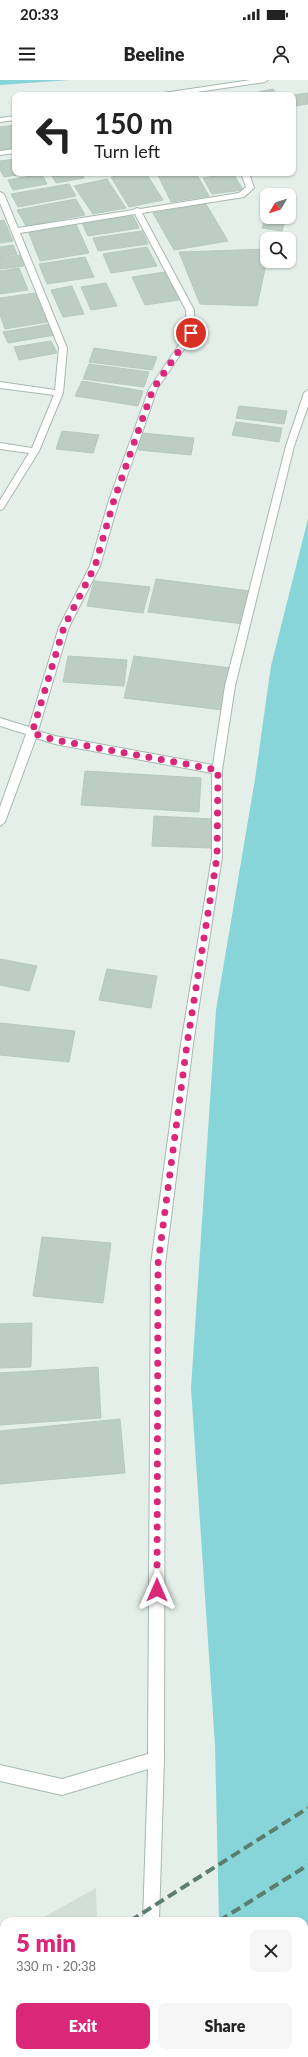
<!DOCTYPE html>
<html lang="en">
<head>
<meta charset="utf-8">
<style>
	:root { --surface:#fff; --page:#f6f6f6; --text:#222; --muted:#767676; --accent:#db2777 }
	body { margin:0; font-family:Lato,sans-serif; background:var(--page); color:var(--text); height:100vh; display:flex; flex-direction:column; font-size:15px; white-space:nowrap }
	* { box-sizing:border-box; margin:0 }
	p { font-size:13px; color:var(--muted) }
	.icon { flex:none; width:22px; height:22px; fill:none; stroke:currentColor; stroke-width:2; stroke-linecap:round; stroke-linejoin:round }
	.map { position:relative; flex:1; overflow:hidden }
	.drawer { position:absolute; left:0px; top:1837px; width:308px; height:140px; display:flex; flex-direction:column; background:var(--surface); border-radius:12px 12px 0 0; box-shadow:0 1px 3px #0004 }
	.drawer>* { flex:none }
	.hud { position:absolute; left:12px; top:12px; width:284px; height:84px; border-radius:8px; box-shadow:0 1px 3px #0004; background:#fff; color:var(--text); overflow:hidden }
	.needle { width:26px; rotate:231deg }
	.fabs { position:absolute; left:260px; top:108px; display:grid; gap:8px }
	.fabs a { display:grid; place-items:center; width:36px; height:36px; border-radius:8px; background:var(--surface); box-shadow:0 1px 3px #0004; font-size:20px }
	.pin { position:absolute; display:grid; place-items:center; width:34px; height:34px; color:#fff; margin:-17px; border:2px solid #fff; border-radius:50%; box-shadow:0 1px 4px #0007 }
	.me { position:absolute; width:44px; margin:-22px; rotate:0deg; stroke-linejoin:round; filter:drop-shadow(0 0 3px #0008) }
	.turn { display:flex; align-items:center; gap:14px; height:84px; padding:0 16px; font-size:18px }
	.turn .icon { width:52px; height:52px; stroke-width:2.5 }
	.turn b { display:block; font-size:28px; line-height:34px }
	.round { display:grid; place-items:center; flex:none; width:42px; height:42px; border-radius:8px; background:var(--page) }
	.headline { display:flex; align-items:center; justify-content:space-between; height:68px; padding:0 16px }
	h1 { font-size:24px; font-weight:800; line-height:30px; color:var(--accent) }
	.action { display:flex; gap:8px; margin-top:auto; padding:8px 16px }
	.action a { flex:1; height:46px; border-radius:8px; background:var(--accent); color:#fff; font-size:16px; font-weight:800; line-height:46px; text-align:center }
	.action a+a { background:var(--page); color:var(--text) }
	.status { display:flex; justify-content:space-between; align-items:center; height:28px; padding:0 20px; background:var(--surface); direction:ltr }
	.status svg { height:11px; fill:currentColor }
	header { display:flex; justify-content:space-between; align-items:center; height:52px; padding:0 16px; background:var(--surface); font-size:18px; font-weight:800 }
	.map>svg:first-child { display:block }
</style>
</head>
<body>
<div class="status"><b>20:33</b><svg viewBox="0 0 49 12"><path d="M0 12V9h3v3zM5 12V6h3v6zM10 12V3h3v9zM15 12V0h3v12zM26 1h20v11H26zM47 4h2v5h-2z"/></svg></div>
<header><svg class="icon" aria-label="menu" viewBox="0 0 24 24"><path d="M4 6h16M4 12h16M4 18h16"/></svg>Beeline<svg class="icon" aria-label="person" viewBox="0 0 24 24"><circle cx="12" cy="8" r="4"/><path d="M4 21q1-7 8-7t8 7"/></svg></header>
<div class="map">
<svg width="308" height="1977" viewBox="0 0 308 1977">
	<rect width="100%" height="100%" fill="#e4efe9"/>
	<!-- built -->
	<path fill="#d2dfd8" d="M96,1808L97,1841H37Z
		M4,1860V1973H101V1977H0V1862Z"/>
	<!-- water -->
	<path fill="#87d5d8" d="M0,0H70L0,5Z
		M308,439V1977H222V1973H304V1841H219L215,1665L191,1308L216,930L255,699L271,586Z"/>
	<!-- building -->
	<path fill="#bccdc4" stroke="#b6c9bf" d="M273,9L278,15H243Z
		M308,13V24L295,26L293,23V15Z
		M15,45V68L0,71V47Z
		M15,79V93H30L4,97L0,90V81Z
		M50,93H82L84,98L56,103Z
		M135,93H146L163,120L129,127L111,97Z
		M157,93H196L209,116L171,122Z
		M233,93L243,110L212,114L203,98Z
		M42,94L47,104L13,110L8,100Z
		M107,99L126,128L93,134L74,106Z
		M69,104L76,116L18,127L11,114Z
		M76,119L85,135L26,146L17,130Z
		M206,124L228,161L174,170L153,133Z
		M267,135V137H286L282,151L262,148Z
		M133,136L139,148L88,156L82,143Z
		M4,140L13,161L0,163V141Z
		M76,144L89,173L40,181L28,151Z
		M142,151L148,164L98,171L93,158Z
		M13,165L17,174L0,177V167Z
		M147,167L157,186L111,193L103,174Z
		M267,169V180L257,226L200,224L179,172Z
		M20,175L24,186L0,189V178Z
		M85,177L94,197L47,204L39,184Z
		M19,188L28,210L0,214V191Z
		M165,192L179,220L145,225L132,197Z
		M106,203L117,226L91,230L81,207Z
		M72,206L84,234L63,237L51,210Z
		M35,213L47,242L5,249L0,235V218Z
		M50,244L55,255L8,263L3,252Z
		M51,261L57,273L19,280L14,267Z
		M94,268L157,277L152,290L89,282Z
		M89,284L149,292L144,307L83,299Z
		M82,301L143,311L138,326L75,316Z
		M239,326L287,331L284,344L236,338Z
		M236,342L282,348L279,362L232,355Z
		M62,351L99,355L93,373L56,369Z
		M142,353L194,358L191,375L138,370Z
		M156,499L250,511L243,544L148,532Z
		M94,501L150,507L143,533L87,526Z
		M68,576L127,580L124,606L63,602Z
		M134,576L231,588L223,630L124,618Z
		M85,691L201,698L199,732L81,725Z
		M154,736L213,739V768L152,766Z
		M0,879L37,886L29,911L0,905Z
		M107,889L157,896L151,928L99,920Z
		M0,943L75,951L69,982L0,975Z
		M42,1157L111,1163L103,1223L33,1216Z
		M32,1243L31,1287L0,1288V1244Z
		M98,1287L101,1338L0,1345V1293Z
		M120,1339L125,1393L0,1404V1351Z"/>
	<g fill="none" stroke-linecap="round" stroke-linejoin="round">
		<defs>
			<path id="minor" d="M251,0H268L265,2L177,15H160L163,13Z
				M15,36V40L0,42V38Z
				M15,69V73L0,75V71Z
				M241,93H249L254,108L244,117L142,133L194,230L195,253L157,309L119,420L100,486L69,547L38,651L55,656L213,685L225,606L286,366L304,313L308,310V326L294,366L235,606L222,690V777L193,964L165,1184L164,1679L159,1841H143L148,1689L62,1715L0,1701V1685L62,1699L148,1674L151,1184L181,964L212,777V693L55,664L36,658L5,742L0,746V727L26,654L0,646V638L29,647L59,547L90,486L109,420L149,309L187,253L186,230L135,134L20,153L67,268L63,313L39,371L3,429L0,430V420L29,373L0,369V363L32,368L54,315L0,308V302L55,310L59,268L0,123V112L4,114L18,148L133,130L137,128L140,129L239,113L246,107Z
				M138,1973H156V1977H138Z"/>
		</defs>
		<!-- minor casing -->
		<use href="#minor" stroke="#a6b8b0" stroke-width="2"/>
		<!-- minor -->
		<use href="#minor" fill="#fff" fill-rule="evenodd"/>
		<!-- rail -->
		<path stroke="#5c7e71" stroke-width="4" stroke-dasharray="10 5" stroke-linecap="butt" d="M130,1841L308,1728
			M219,1841L308,1785
			M304,1875L308,1872
			M0,1921L4,1918
			M304,1931L308,1929
			M0,1976L4,1973
			M143,1977L149,1973
			M232,1977L238,1973"/>
	</g>
	<g fill="none" stroke-linecap="round" stroke-linejoin="round">
		<!-- route -->
		<path stroke="#db2777" stroke-width="7" stroke-dasharray="0 12.6" d="M157,1510L158,1184L187,964L217,777L218,690L55,660L32,653L64,547L95,486L114,420L153,309L191,253"/>
	</g>
</svg>
<div class="fabs">
<a><svg class="needle" viewBox="-14 -14 28 28"><path d="M0-13l5 13h-10z" fill="#e53935"/><path d="M0 13l5-13h-10z" fill="#767676"/></svg></a>
<a><svg class="icon" aria-label="search" viewBox="0 0 24 24"><circle cx="10" cy="10" r="6"/><path d="M15 15l6 6"/></svg></a>
</div>
<div class="pin" style="left:191px;top:253px;background:#d93025"><svg class="icon" aria-label="arrive" viewBox="0 0 24 24"><path d="M6 21V4h12l-3 4 3 4H6"/></svg></div>
<svg class="me" style="left:157px;top:1510px" viewBox="-20 -20 40 40"><path d="M0-17L14 15 0 8-14 15z" fill="#db2777" stroke="#fff" stroke-width="4"/></svg>
<div class="hud">
<div class="turn"><svg class="icon" aria-label="left" viewBox="0 0 24 24"><path d="M17 20v-9H6M10 6l-5 5 5 5"/></svg><div><b>150 m</b>Turn left</div></div>
</div>
<section class="drawer">
<div class="headline"><div><h1>5 min</h1><p>330 m · 20:38</p></div><a class="round"><svg class="icon" aria-label="close" viewBox="0 0 24 24"><path d="M6 6l12 12M18 6L6 18"/></svg></a></div>
<div class="action"><a>Exit</a><a>Share</a></div>
</section>
</div>
</body>
</html>
